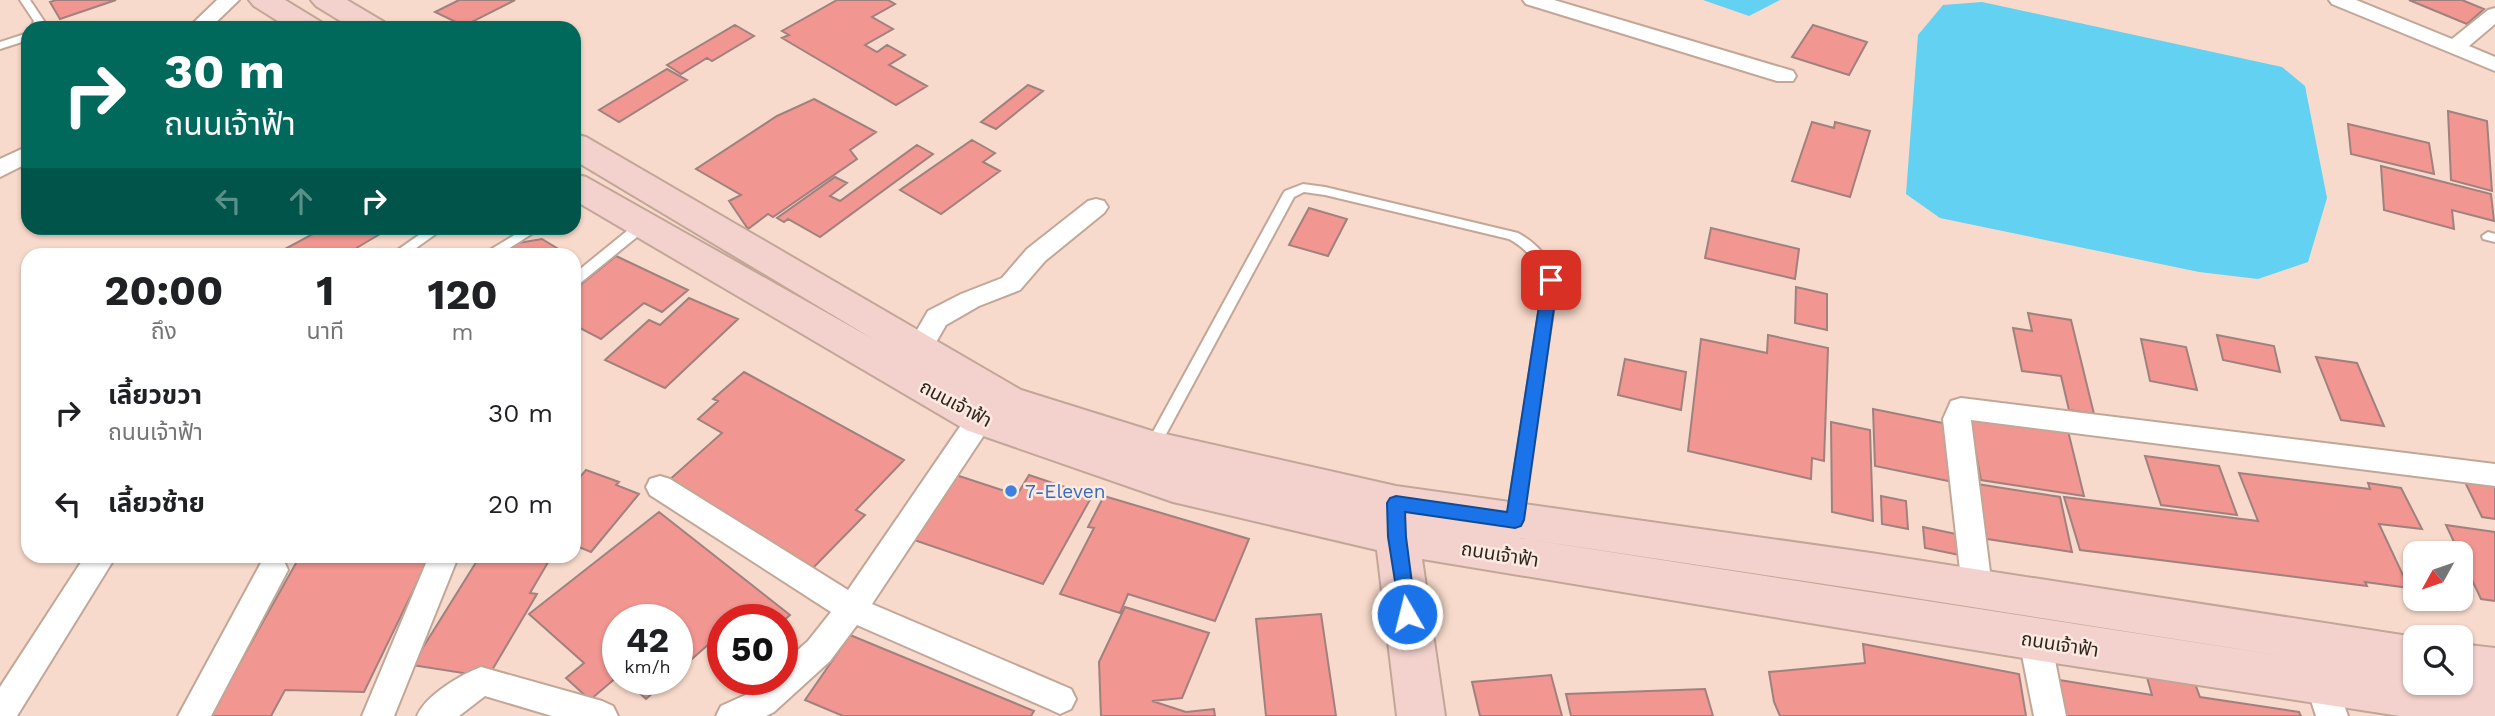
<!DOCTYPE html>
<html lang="th">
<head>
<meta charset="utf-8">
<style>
	:root { --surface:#fff; --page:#f2f2f2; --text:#202124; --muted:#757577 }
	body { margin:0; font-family:"Work Sans","Noto Sans Thai",sans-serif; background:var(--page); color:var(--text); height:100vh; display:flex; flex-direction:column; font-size:26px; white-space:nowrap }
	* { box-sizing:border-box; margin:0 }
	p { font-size:23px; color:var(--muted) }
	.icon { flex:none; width:38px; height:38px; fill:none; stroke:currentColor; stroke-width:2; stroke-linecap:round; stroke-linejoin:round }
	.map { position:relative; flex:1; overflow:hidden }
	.panel { position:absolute; left:21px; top:248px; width:560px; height:315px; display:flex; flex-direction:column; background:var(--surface); border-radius:21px; box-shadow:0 2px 5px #0004 }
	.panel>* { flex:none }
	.guide { position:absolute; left:21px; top:21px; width:560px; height:214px; border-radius:21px; box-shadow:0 2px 5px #0004; background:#00695c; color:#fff; overflow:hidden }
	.needle { width:46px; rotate:230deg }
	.tools { position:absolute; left:2403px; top:541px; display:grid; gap:14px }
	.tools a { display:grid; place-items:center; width:70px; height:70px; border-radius:14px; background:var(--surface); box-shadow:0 2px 5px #0004; font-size:35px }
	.speed { position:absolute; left:602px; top:604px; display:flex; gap:14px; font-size:35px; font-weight:700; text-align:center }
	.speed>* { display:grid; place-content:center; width:91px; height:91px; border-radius:50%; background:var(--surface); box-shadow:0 2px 5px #0004; line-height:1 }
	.speed small { font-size:18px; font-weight:400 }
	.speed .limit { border:10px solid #d22; background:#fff; color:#111 }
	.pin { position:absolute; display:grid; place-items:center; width:60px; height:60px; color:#fff; margin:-30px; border-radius:14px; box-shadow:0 4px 10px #0006 }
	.me { position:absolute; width:77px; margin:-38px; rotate:352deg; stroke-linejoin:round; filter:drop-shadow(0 0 5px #0008) }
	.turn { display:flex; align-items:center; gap:24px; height:147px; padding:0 28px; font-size:32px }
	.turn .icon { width:91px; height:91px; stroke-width:2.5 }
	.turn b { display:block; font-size:49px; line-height:60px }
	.lanes { display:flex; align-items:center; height:66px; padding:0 28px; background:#0003; justify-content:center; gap:35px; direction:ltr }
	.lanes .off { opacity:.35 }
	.eta { display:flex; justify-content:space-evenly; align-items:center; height:119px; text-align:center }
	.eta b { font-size:42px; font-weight:700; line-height:49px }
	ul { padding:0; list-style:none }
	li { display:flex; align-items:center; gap:21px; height:91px; padding:0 28px }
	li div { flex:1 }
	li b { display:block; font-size:26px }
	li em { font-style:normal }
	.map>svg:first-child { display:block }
</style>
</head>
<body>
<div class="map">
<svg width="2495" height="716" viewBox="0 0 2495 716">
	<rect width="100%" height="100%" fill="#f7dacb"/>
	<!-- water -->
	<path fill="#62d1f2" d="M1703,0H1780L1749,16Z
		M1982,2L2282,67L2305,86L2327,198L2308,262L2258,279L2199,272L1940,218L1906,194L1918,35L1943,5Z"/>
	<!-- building -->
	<path fill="#f19691" stroke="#a0817e" stroke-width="2" d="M56,0H116L60,19L50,2Z
		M459,0H515L464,26L435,12Z
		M837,0H888L895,4L872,17L893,29L865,45L877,52L887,45L905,55L889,65L927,86L896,105L782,38L789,35L782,31Z
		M2409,0H2462L2484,9L2467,24Z
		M735,25L754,36L712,61L707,58L681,74L667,65Z
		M1813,25L1867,42L1849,75L1792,57Z
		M667,69L687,80L619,122L599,110Z
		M1028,85L1043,91L996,129L981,122Z
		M814,99L876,132L850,150L857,159L773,217L768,214L748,229L729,201L741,195L696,169L777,116Z
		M2448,111L2487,121L2492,191L2451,180Z
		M1812,122L1834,128L1835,122L1870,131L1850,197L1792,181Z
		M2348,124L2429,143L2434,174L2351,154Z
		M972,140L995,153L983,162L1000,171L941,214L900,190Z
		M917,145L933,154L820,237L788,219L784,222L777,218L835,177L847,183L830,196L840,201Z
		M2381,166L2491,194L2494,221L2452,210L2454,229L2384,210Z
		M1309,208L1347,219L1328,256L1289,245Z
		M324,228H390L343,256H272Z
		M1711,228L1799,249L1795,279L1705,258Z
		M542,239L570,256H493L512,244Z
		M616,256L688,290L662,312L644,303L601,339L574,325V290Z
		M1796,287L1827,294V330L1795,323Z
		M689,298L738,319L665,388L605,360L649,320L660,325Z
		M2028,313L2071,320L2094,414L2069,410L2061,376L2022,371L2013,328L2032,331Z
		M1768,335L1828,348L1824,461L1812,458L1811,479L1688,451L1701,339L1767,353Z
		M2217,335L2274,346L2280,372L2223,360Z
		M2141,339L2186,347L2197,390L2150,381Z
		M2316,357L2357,363L2384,426L2341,420Z
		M1625,359L1686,372L1681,410L1618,395Z
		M744,372L904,460L856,510L865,515L812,569L668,481L722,433L698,419L718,401L713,399Z
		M1873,409L1948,424L1953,482L1875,466Z
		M1969,417L2068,431L2084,496L1981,480Z
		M1831,422L1870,430L1873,521L1832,512Z
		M2145,456L2219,466L2237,515L2161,505Z
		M586,470L619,482L616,485L639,494L591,552L574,545V484Z
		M2239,473L2370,489L2368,483L2401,488L2422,529L2379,524L2409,588L2365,582L2367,586L2080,550L2064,497L2258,521Z
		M956,475L1017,495L1029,475L1092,496L1043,584L914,540Z
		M2463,478L2495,482V519L2482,517Z
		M1971,483L2060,497L2072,552L1981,538Z
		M1104,496L1249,539L1215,621L1128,594L1120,613L1060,594L1094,528L1088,527Z
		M1881,496L1906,501L1908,529L1882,524Z
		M659,512L790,615L782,622V620H723V656L709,644L677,672V620H618V676L590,700L566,678L584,663L529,614Z
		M2446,525L2495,532V601L2481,599Z
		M1923,527L1961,535L1964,556L1925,548Z
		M300,556H430L364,692L285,690L271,716H210Z
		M480,556L550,559L530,593L537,594L488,677L412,665Z
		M1125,607L1209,633L1182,698L1152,701L1186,712L1214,709L1215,716H1101L1099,662Z
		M1321,614L1336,716H1266L1256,619Z
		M850,635L1034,711L1031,716H843L805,700Z
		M1863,644L2019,674L2026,716H1780L1774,702L1769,672L1865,663Z
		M2146,674L2194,681L2200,697L2299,712L2301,716H2061L2053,679L2152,695Z
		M1551,675L1562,716H1480L1472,682Z
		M624,679H669L646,699Z
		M1705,689L1713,716H1571L1566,694Z"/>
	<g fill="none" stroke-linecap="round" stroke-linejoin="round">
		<defs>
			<path id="lane" d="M20,0H30L44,21L43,28H31L34,21Z
				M28,33V40L0,49V42Z
				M1303,184L1325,187L1518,233C1538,244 1549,258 1558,280L1520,524L1515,526L1510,524L1507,520L1544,280C1537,261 1527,249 1509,239L1325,195L1304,192L1294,197L1157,451H1147L1145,447L1147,443L1283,194L1285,191Z
				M643,221L648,222L649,225L648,228L579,284L574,286V274L638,222Z
				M429,228H444L405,256H389Z
				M526,228H541L497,256H480Z
				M2488,232L2495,234V242L2483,239L2482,236Z"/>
			<path id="street" d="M217,0H239L210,28H188Z
				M1523,0H1554L1793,71L1796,76L1793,81H1777L1526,4Z
				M2329,0H2356L2452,39L2488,10L2495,8V24L2469,46L2495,57V71L2332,4Z
				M28,146V163L0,177V159Z
				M1096,199L1104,201L1108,207L1104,213L1045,261L1020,290L979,306L946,325L928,356L919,359L910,356L906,349L928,311L961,294L1002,278L1027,249L1088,201Z
				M1961,398L2495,464V486L1971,420L1992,588L1988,597L1977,601L1966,597L1962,588L1943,419L1951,401Z
				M980,408L990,412L994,419L990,426L872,604L1071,689L1076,699L1071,709L1060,714L1049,709L857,625L830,661L774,712L766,716H716L721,706L752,692L766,679H782V664L808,641L831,612L650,495L646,487L650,479L660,476L670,479L848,590L970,412Z
				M85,556H116L17,716H0V687Z
				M429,556H453L456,562L394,716H362Z
				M273,557L284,561L288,570L211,716H178L262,561Z
				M2035,626L2046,630L2051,640L2066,716H2034L2019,640L2024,630Z
				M481,667L602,701L613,706L618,716H552L485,696L459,716H417C426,695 460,675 481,667Z
				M2321,668L2332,672L2348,716H2316L2305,682L2310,672Z"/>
			<path id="secondary" d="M249,0H285L321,22L325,28H289L254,6Z
				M311,0H347L384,22L388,28H352L316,6Z
				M574,134L586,137L1021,390L1152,431L1396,486L1871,553L2415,637V682H2460V644L2495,648V716H2400L2035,660L1422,559L1445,716H1397L1377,550L1173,502L966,430L574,200V174L586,177L873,339L574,160ZM1506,536L1871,591L2289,657Z"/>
		</defs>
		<!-- lane casing -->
		<use href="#lane" stroke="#c2a697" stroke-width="4"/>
		<!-- street casing -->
		<use href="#street" stroke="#c2a697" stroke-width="4"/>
		<!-- secondary casing -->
		<use href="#secondary" stroke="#c2a697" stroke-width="4"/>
		<!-- lane -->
		<use href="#lane" fill="#fff" fill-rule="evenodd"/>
		<!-- street -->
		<use href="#street" fill="#fff" fill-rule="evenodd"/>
		<!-- secondary -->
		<use href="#secondary" fill="#f3d2cd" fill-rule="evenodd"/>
	</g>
	<!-- route -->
	<path fill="#1a73e8" stroke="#114b97" stroke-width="2" d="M1551,274L1558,280L1524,520L1521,526L1515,528L1405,512L1406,537L1416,614L1414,619L1407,622L1401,619L1388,537L1387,503L1390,498L1396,496L1507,512L1543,280Z"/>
	<!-- markers -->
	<circle fill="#3f7fe0" stroke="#fceae1" stroke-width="2.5" cx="1011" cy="491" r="7"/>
	<g text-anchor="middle" stroke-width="5" stroke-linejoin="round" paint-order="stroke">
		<!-- street labels -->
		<g font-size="19" fill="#2e241e" stroke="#fceae1">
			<text transform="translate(956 403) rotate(28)" y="7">ถนนเจ้าฟ้า</text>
			<text transform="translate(1500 554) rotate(9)" y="7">ถนนเจ้าฟ้า</text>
			<text transform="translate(2060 644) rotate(9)" y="7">ถนนเจ้าฟ้า</text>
		</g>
		<!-- shop labels -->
		<g font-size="19" fill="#366cbe" stroke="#fceae1" text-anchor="start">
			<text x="1025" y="498">7-Eleven</text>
		</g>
	</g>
</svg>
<div class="tools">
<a><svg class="needle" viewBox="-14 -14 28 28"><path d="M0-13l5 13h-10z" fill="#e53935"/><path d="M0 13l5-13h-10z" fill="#757577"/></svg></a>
<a><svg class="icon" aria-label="search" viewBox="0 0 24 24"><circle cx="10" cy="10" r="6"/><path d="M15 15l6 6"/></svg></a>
</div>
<div class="speed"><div>42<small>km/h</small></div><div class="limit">50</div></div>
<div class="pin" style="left:1551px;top:280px;background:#d93025"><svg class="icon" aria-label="arrive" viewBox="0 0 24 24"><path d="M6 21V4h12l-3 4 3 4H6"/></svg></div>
<svg class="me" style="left:1407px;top:614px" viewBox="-20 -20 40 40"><circle r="17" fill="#1a73e8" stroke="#fff" stroke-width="3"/><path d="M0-11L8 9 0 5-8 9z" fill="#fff"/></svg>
<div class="guide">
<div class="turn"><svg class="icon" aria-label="right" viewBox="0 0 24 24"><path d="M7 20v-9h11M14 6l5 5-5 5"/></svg><div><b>30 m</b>ถนนเจ้าฟ้า</div></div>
<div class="lanes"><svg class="icon off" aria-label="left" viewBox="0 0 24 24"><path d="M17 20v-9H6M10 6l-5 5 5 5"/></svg><svg class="icon off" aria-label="ahead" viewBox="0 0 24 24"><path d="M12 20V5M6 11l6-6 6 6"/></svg><svg class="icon" aria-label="right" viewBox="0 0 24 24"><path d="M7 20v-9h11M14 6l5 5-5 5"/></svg></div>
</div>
<section class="panel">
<div class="eta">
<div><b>20:00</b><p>ถึง</p></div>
<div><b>1</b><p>นาที</p></div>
<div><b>120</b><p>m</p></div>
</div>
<ul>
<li><svg class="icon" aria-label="right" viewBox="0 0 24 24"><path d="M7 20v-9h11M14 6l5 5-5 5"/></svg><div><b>เลี้ยวขวา</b><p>ถนนเจ้าฟ้า</p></div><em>30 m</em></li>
<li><svg class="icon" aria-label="left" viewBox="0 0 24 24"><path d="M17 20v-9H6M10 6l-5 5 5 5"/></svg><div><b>เลี้ยวซ้าย</b></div><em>20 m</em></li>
</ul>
</section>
</div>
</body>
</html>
